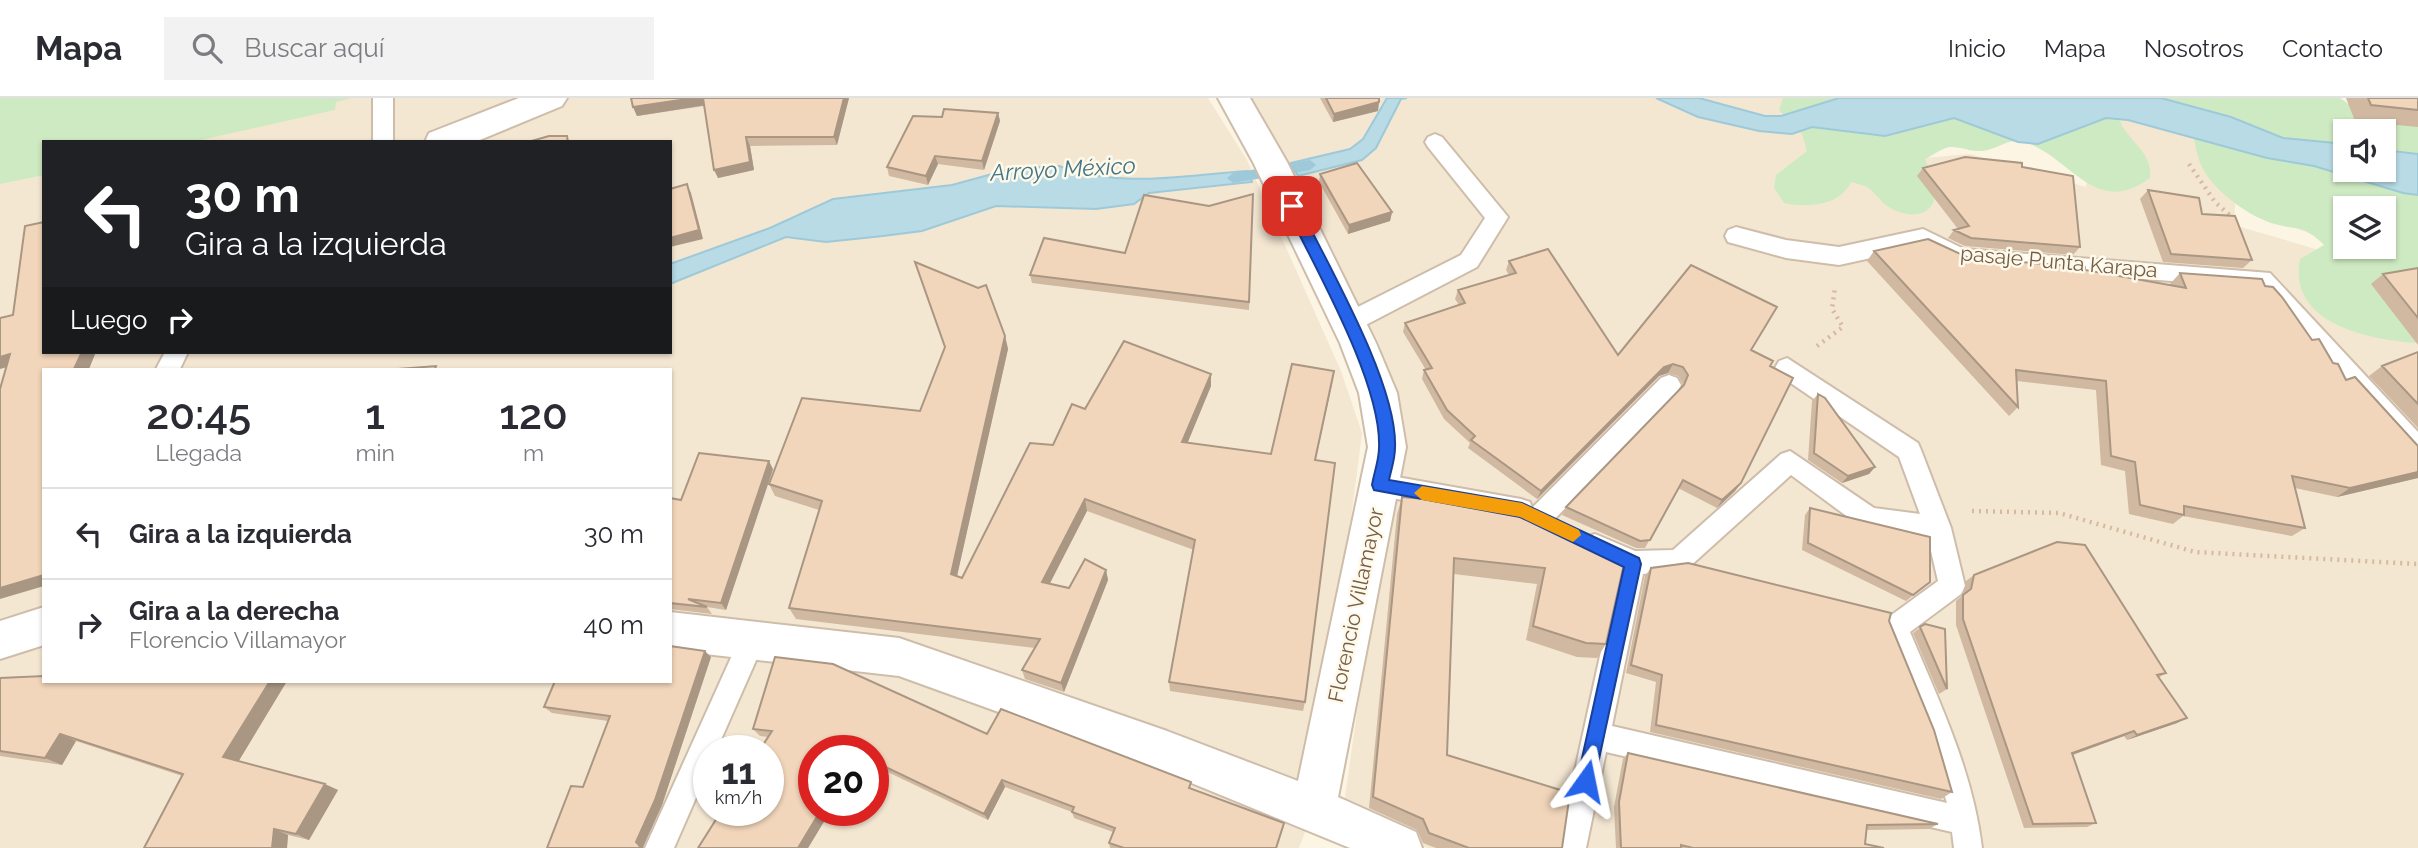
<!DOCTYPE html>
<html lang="es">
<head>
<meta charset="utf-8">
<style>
	:root { --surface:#fff; --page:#f2f2f3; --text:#2b2b33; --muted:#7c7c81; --line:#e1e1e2 }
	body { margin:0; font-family:Raleway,sans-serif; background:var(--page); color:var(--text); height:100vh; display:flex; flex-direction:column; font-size:26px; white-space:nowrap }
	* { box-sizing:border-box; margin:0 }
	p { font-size:23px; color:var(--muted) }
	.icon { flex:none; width:38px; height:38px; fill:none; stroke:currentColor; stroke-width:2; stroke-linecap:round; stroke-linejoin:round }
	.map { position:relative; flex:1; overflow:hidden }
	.details { position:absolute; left:42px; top:270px; width:630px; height:315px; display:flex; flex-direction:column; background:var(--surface); border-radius:0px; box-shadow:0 2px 5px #0004 }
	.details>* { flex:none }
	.hud { position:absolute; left:42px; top:42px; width:630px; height:214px; border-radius:0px; box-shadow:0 2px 5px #0004; background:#202124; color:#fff; overflow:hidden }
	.controls { position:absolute; left:2333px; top:21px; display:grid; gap:14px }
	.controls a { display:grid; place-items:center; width:63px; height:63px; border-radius:0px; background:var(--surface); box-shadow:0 2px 5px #0004; font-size:35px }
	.speed { position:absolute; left:693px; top:637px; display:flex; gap:14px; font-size:35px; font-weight:700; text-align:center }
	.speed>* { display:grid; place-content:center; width:91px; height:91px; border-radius:50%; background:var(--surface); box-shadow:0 2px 5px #0004; line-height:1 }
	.speed small { font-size:18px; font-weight:400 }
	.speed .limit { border:10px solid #d22; background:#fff; color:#111 }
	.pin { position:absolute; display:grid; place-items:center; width:60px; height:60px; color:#fff; margin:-30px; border-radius:14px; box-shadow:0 4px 10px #0006 }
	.me { position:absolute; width:77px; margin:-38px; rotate:12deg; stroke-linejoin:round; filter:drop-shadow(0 0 5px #0008) }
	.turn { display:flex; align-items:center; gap:24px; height:147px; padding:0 28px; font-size:32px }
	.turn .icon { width:91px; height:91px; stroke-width:2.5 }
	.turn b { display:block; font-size:49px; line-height:60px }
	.then { display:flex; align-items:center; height:66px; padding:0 28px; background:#0003; gap:14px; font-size:26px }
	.eta { display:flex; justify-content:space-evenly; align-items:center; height:119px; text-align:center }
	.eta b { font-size:42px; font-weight:600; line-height:49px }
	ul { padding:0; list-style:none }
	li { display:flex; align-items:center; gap:21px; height:91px; padding:0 28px; border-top:2px solid var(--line) }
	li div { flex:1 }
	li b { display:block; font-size:26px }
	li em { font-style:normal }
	header { display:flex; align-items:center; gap:42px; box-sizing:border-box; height:98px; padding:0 35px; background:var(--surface); border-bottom:2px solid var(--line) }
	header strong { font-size:33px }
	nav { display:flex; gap:38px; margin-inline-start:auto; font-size:24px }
	.search { width:490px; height:63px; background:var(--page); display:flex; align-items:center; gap:18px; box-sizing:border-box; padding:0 24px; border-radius:0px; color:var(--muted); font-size:26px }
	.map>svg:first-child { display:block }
</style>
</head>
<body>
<header>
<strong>Mapa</strong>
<div class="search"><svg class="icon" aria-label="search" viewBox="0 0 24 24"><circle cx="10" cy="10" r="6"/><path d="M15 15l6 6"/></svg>Buscar aquí</div>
<nav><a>Inicio</a><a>Mapa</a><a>Nosotros</a><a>Contacto</a></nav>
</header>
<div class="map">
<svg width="2418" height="750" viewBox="0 0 2418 750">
	<rect width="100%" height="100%" fill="#fcf5e3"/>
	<!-- residential -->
	<path fill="#f4e7d2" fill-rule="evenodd" d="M0,0H1208L1247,62L1341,273L1362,335L1314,711L1299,750H0ZM44,44H670V254H44ZM44,271H670V583H44ZM709,653H768V712H709ZM814,653H873V712H814Z
		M1245,0H1802L1854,66L1970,56L2086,89L2094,3L2238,57L2234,127L2418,181V750H1428L1342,720L1399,318L1378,243Z"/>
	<!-- green -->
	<path fill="#ceeac2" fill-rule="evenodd" d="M0,0H352L336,4L335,12L192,44H44V77L0,86Z
		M1783,0H2112C2116,10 2118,23 2125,32C2137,49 2152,58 2150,80C2095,120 2073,61 2027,45C2008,38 2000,51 1982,53C1971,54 1960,48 1949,49C1942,50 1932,58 1925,61C1927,68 1933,74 1934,81C1942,117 1914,125 1887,108C1880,103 1875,94 1867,89C1862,87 1856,85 1851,84C1840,108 1807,110 1784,105L1774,90L1776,77L1807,53L1802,36L1779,12Z
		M2150,0H2340L2371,22L2418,7V245C2370,242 2287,226 2300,161L2324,147C2305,127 2294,132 2271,125C2245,116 2208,89 2199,62C2195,50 2194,37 2191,24ZM2345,33H2384V72H2345ZM2345,110H2384V149H2345Z"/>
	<!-- water -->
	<path fill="#b8dbe6" stroke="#9ec9d8" stroke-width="2" d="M1387,0H1407L1401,1L1376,50L1362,62L1298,78L1291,65L1350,51L1363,41Z
		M1656,0H1699L1765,18H1781L1839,0H2161L2231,19L2283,40L2345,46V72H2384V52L2418,56V97L2403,95L2314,68L2267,60L2128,22L2106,20L2038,46L2018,44L1954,20L1885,38L1812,29L1792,36L1759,33L1698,19Z
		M1059,68C1125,91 1181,77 1248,73L1252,84L1149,95L1134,106L1096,111L996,108L922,133L883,138L826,144L786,139L670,186V166L770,130L833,101L952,87L1014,70Z"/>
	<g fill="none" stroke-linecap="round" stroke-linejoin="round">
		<!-- stream -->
		<path fill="#9ec9d8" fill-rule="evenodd" d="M1310,62L1316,67L1310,72L1233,85L1227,80L1233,75Z"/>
		<defs>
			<path id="lane" d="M373,0H393V44H373Z
				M1435,36L1442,39L1508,119L1477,169L1356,232L1348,234L1340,232L1337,225L1340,218L1461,157L1485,120L1428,49L1425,44L1428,39Z
				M1736,129L1786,142L1839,149L1923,131L1964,151L2270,175L2418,334V361L2409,358L2256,189L1961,168L1921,149L1839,167L1786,160L1728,144L1725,138L1728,132Z
				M165,254H188L180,271H156Z
				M1787,260L1918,345L1921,352L1951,430L1965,488L1961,496L1910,534C1940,605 1973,674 1982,750H1954L1952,734L1606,654L1586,750H1558L1619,471L1586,455L1582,447L1586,439L1595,436L1635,453L1673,452L1781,356L1790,353L1874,410L1920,416L1899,359L1779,277L1775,270L1779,263ZM1791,377L1860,428L1928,440L1938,483L1886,521L1882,530L1926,638L1947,705L1612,628L1643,476L1687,471Z
				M1669,277L1677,280L1681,287L1677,294L1548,428L1539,431L1530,428L1527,421L1521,423L1380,398L1371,395L1368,387L1371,379L1380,376L1521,401L1530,404L1532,410L1661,280Z
				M752,530L761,533L765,542L716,653H709V670L674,750H645L743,533Z"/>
			<path id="street" d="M519,0H567L562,8L475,44H425L429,35Z
				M1218,0H1250L1287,64L1376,245L1397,295L1406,349L1338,699L1416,734L1422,750H1350L1167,675L899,578L670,552V514L899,540L1167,633L1298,683L1368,349L1359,295L1340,245L1253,64Z
				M44,509V547L0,561V523Z"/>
		</defs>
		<!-- lane casing -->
		<use href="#lane" stroke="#cebdaa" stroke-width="4"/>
		<!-- street casing -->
		<use href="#street" stroke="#cebdaa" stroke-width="4"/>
		<!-- path -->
		<path stroke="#d6b99e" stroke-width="4.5" stroke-dasharray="2 5" stroke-linecap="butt" d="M2189,66L2215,104L2233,120
			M1817,248L1843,229L1832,211L1835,190
			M1972,413L2059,415L2195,454L2418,466"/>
		<!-- lane -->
		<use href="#lane" fill="#fff" fill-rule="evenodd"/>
		<!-- street -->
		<use href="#street" fill="#fff" fill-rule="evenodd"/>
	</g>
	<!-- wall -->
	<path fill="#d0b8a1" d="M631,0H849L837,47L750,48L754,72L718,80L704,8L637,18L633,9Z
		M1320,0H1379L1378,13L1333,24Z
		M2346,0H2418V29L2355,23Z
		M998,15L1000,23L984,72L938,66L928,87L889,78L887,69L942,19Z
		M2022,69L2080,149L2073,157L1965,148L1948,140L1954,132L1958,131L1917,78L1923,70Z
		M1320,76L1392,114L1390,123L1348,136L1319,84Z
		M2148,92L2202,116L2252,162L2243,170L2163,164L2140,101Z
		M1253,96L1249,212L1032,185L1030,177L1125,155Z
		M1874,153L1969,160L2085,172L2171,187L2170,186L2180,175L2265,188L2333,265L2346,282L2418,348V380L2337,399L2295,390L2305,430L2292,438L2183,418L2173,426L2129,416L2125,373L2101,367L2096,292L2017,283L2018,309L2009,318L1867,163Z
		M1509,163L1618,257L1751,252L1770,268L1741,385L1735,393L1717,410L1678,390L1645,450H1636L1562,417L1566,409L1682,289L1683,286L1678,278L1668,275L1659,278L1537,401L1468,350L1470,345L1444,321L1422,281L1424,272H1426L1403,234L1405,225L1459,207L1455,201L1458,192L1509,177L1506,172Z
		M915,164L1005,238L1008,251L957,478L962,480L1053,347L1085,311L1211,276V288L1187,345L1271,356L1334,273L1315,362L1305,604L1303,613L1170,593L1169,584L1194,452L1087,413L1049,486L1069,490L1106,472L1108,482L1064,594L1025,581L1022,572L1035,550L796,521L789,510L819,412L775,398L769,386L920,313L945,250Z
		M2418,170V247L2371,186L2383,176Z
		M2418,254V330L2369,278L2382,268Z
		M1818,296L1875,369L1869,376L1842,385L1808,362L1812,303Z
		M773,371L726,512L707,509L712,516L670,511V400L681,402Z
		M1402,399L1527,410L1606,546L1597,560L1577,559L1526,542L1537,486L1454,476L1447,657L1562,750H1436L1423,745L1417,732L1369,710L1397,416Z
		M1810,410L1930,484L1906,503L1802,452L1805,417Z
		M1651,470L1889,523L1952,694L1941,701L1650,634L1656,584L1626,575L1645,478Z
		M1974,477L2166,575L2158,580L2187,620L2177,625L2127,642L2124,638L2073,657L2096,725L2087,729L2024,730L1956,527V503L1963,497L1966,483Z
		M1925,526L1947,591L1939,596L1913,535Z
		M711,559L662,707L643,749L547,750L583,689L608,623L552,615L544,609Z
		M0,580L44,583H287L238,663L338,692L309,742L288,737L287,750H144L182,678L76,643L62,667L0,658Z
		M753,631L987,636L1192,691L1284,725L1283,731L1277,750H1110L1109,745L1113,734L1074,720L1072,714L1005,689L988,722L873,667V653H814V712H831L808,750L768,639L760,638Z
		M1628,655L1938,726L1929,731L1866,732L1865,746L1884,750H1616L1614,709L1623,661Z"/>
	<!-- shaded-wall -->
	<path fill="#a99683" d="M694,0H703L706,7L637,18L633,9Z
		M844,0H849L837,47L834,39Z
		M1379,4L1378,13L1333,24L1334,16Z
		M998,15L1000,23L984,72L982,63Z
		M746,39L750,48L754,72L718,80L714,72Z
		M935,58L938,66L928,87L926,78Z
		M687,86L691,95L703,141L670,149V140Z
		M1392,114L1390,123L1348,136L1349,127Z
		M1005,238L1008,251L955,487L951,476Z
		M82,254H96L89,271H74Z
		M10,256L22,265L0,271V259Z
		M1673,266L1668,275L1659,278L1537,401L1541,393L1664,269Z
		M1334,273L1332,286L1313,374L1315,362Z
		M1211,276V288L1183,356L1182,344Z
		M769,363L773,371L726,512L721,505Z
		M1875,369L1869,376L1842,385L1848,378Z
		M2418,374V380L2337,399L2350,390Z
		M1741,385L1735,393L1717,410L1722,402Z
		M1085,401L1087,413L1045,495L1042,484Z
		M1106,472L1108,482L1064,594L1061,585Z
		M44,477V488L0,501V490Z
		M705,553L711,559L662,707L643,749L644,750H639L636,744Z
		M270,583H287L237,666L223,659Z
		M2187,620L2177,625L2127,642L2137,637Z
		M2134,633L2124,638L2063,660L2072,655Z
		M60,636L76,643L62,667L45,660Z
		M1002,682L1005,689L988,722L984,716Z
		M325,686L338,692L309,742L296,736Z
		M821,712H831L808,750H798Z
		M274,731L288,737L287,750H272Z"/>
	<!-- building -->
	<path fill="#f2d6bb" stroke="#a99683" stroke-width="2" d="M631,0H694L633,9Z
		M703,0H844L834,39H746L750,64L714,72Z
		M1326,0H1379V4L1334,16Z
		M2368,0H2418V12L2371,7Z
		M944,11L998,15L982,63L935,58L926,78L887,69L913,18L942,19Z
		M549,38H567L568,44H528Z
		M1965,59L2022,65V69L2073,78L2080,149L1971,140L1954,132L1969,128L1923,70Z
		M1357,65L1392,114L1349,127L1320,76Z
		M687,86L699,132L670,140V91Z
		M2148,92L2199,100L2202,116L2235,118L2252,162L2171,156Z
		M1253,96L1249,204L1030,177L1044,140L1125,155L1144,97L1209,108Z
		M44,124V254H82L74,271H44V477L0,490V291L10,256L0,259V220L13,217L25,128Z
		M1928,141L1969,160L2085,169V172L2186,190L2180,175L2262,181L2265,188L2273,189L2282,199L2312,242L2319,241L2333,265L2338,266L2346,282L2355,279L2418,348V374L2350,390L2292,378L2305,430L2184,408V417L2140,407L2135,364L2111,358L2106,283L2016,272L2018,309L1874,153Z
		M1548,151L1618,257L1691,167L1777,209L1751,252L1773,263L1770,268L1793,280L1741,385L1722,402L1683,382L1650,442L1640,443L1566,409L1684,287L1688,277L1683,269L1673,266L1664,269L1541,393L1471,342L1475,338L1447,312L1424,272L1432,270L1405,225L1465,205L1458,192L1516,175L1509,163Z
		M915,164L978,190L986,187L1005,238L951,476L962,480L1030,345L1053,347L1072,306L1085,311L1124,243L1211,276L1182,344L1271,356L1292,266L1334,273L1315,362L1335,365L1305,604L1169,584L1195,442L1085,401L1042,484L1069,490L1085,461L1106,472L1061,585L1022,572L1040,541L789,510L822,403L769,386L802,300L920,313L945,249Z
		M2418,170V220L2383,176Z
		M2418,254V306L2382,268Z
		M436,268L435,271H398Z
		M1818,296L1825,300L1875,369L1848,378L1814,355Z
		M699,355L769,363L721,505L688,501L707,509L670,505V400L681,402Z
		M1402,399L1527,410L1626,457L1606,546L1586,545L1533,528L1545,470L1454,460L1447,657L1570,695L1562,750H1469L1429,735L1423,721L1373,699Z
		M1810,410L1930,439V484L1913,497L1808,445Z
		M2057,444L2085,447L2166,575L2157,577L2187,620L2137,637L2134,633L2072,655L2096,725L2033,726L1963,521V497L1971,491L1974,477Z
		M1688,465L1891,515L1889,523L1934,632L1952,694L1656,627L1662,577L1631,567L1651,470Z
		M1925,526L1945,531L1947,591L1920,529Z
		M670,548L705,553L655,702L636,744L640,748L639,750H547L571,688L583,689L610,618L544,609L555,583H670Z
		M775,559L833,566L987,636L1001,611L1191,684L1189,690L1284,725L1276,750H1124L1109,745L1115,730L1072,714L1074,709L1002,682L984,716L873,663V653H814V712H821L798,750H698L722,712H768V653H759L772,633L753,631Z
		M44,578V583H270L223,659L325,686L296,736L274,731L272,750H144L183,676L60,636L45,660L0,653V580Z
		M1628,655L1938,726L1867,727L1865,746L1884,750H1693L1681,747V750H1621L1619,704Z"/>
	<!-- route -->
	<path fill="#2563eb" stroke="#184099" stroke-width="2" d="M1292,103L1299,108C1328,167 1398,287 1395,350C1395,361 1391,372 1389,382L1522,405L1639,460L1641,466L1593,689L1586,692L1580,689L1577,683L1624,469L1520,419L1374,392L1372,387C1374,375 1379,362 1379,350C1382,285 1314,168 1285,108Z"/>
	<!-- slow -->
	<path fill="#f59e0b" d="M1422,388L1522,405L1579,432L1581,437L1573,444L1520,419L1422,402L1414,395Z"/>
	<g text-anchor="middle" stroke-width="5" stroke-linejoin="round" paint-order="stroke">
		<!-- street labels -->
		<g font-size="21" fill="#745d49" stroke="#fff9ea">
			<text transform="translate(2059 164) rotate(5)" y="7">pasaje Punta Karapa</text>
			<text transform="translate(1356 507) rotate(-78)" y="7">Florencio Villamayor</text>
		</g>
		<!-- water labels -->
		<g font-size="23" font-style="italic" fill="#437688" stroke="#fff9ea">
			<text transform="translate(1063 71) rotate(-3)" y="8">Arroyo México</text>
		</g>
	</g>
</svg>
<div class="controls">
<a><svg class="icon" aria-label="sound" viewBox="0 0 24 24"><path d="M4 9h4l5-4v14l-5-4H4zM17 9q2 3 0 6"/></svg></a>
<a><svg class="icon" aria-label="layers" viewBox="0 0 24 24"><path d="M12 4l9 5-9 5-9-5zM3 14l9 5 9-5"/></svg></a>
</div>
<div class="speed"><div>11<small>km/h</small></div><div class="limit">20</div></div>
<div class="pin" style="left:1292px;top:108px;background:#d93025"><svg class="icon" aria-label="arrive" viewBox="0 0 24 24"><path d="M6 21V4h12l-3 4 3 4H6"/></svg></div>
<svg class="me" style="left:1586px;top:683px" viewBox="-20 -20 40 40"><path d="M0-17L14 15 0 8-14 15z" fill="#2563eb" stroke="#fff" stroke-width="4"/></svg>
<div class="hud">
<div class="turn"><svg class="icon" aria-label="left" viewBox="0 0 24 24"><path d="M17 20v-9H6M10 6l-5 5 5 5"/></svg><div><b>30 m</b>Gira a la izquierda</div></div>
<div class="then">Luego<svg class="icon" aria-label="right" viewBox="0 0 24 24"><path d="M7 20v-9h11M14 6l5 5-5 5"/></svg></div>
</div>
<section class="details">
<div class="eta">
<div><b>20:45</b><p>Llegada</p></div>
<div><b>1</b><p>min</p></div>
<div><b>120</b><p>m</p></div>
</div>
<ul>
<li><svg class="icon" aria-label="left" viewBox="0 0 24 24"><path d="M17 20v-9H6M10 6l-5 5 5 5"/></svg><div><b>Gira a la izquierda</b></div><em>30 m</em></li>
<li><svg class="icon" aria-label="right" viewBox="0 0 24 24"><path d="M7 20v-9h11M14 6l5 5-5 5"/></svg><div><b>Gira a la derecha</b><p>Florencio Villamayor</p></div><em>40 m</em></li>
</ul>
</section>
</div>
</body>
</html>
